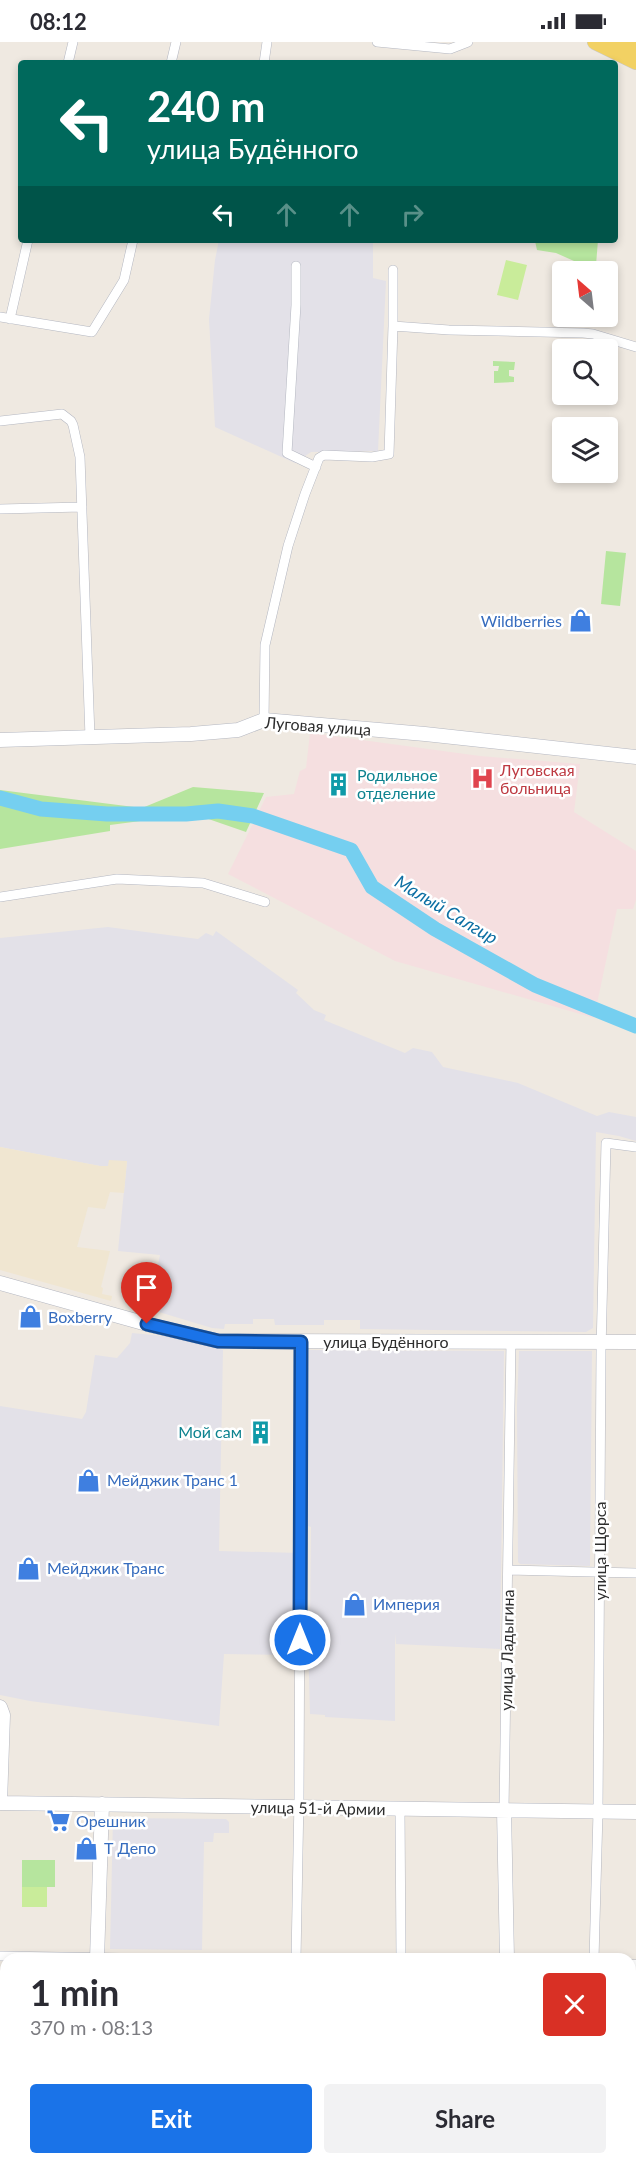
<!DOCTYPE html>
<html lang="en">
<head>
<meta charset="utf-8">
<style>
	:root { --surface:#fff; --page:#f2f2f3; --text:#2b2b33; --muted:#7c7c81; --accent:#1a73e8 }
	body { margin:0; font-family:Lato,sans-serif; background:var(--page); color:var(--text); height:100vh; display:flex; flex-direction:column; font-size:22px; white-space:nowrap }
	* { box-sizing:border-box; margin:0 }
	p { font-size:20px; color:var(--muted) }
	.icon { flex:none; width:33px; height:33px; fill:none; stroke:currentColor; stroke-width:2; stroke-linecap:round; stroke-linejoin:round }
	.map { position:relative; flex:1; overflow:hidden }
	.panel { position:absolute; left:0px; top:1911px; width:636px; height:212px; display:flex; flex-direction:column; background:var(--surface); border-radius:18px 18px 0 0; box-shadow:0 3px 9px #0003 }
	.panel>* { flex:none }
	.guide { position:absolute; left:18px; top:18px; width:600px; height:183px; border-radius:6px; box-shadow:0 3px 9px #0003; background:#00695c; color:#fff; overflow:hidden }
	.needle { width:39px; rotate:332deg }
	.controls { position:absolute; left:552px; top:219px; display:grid; gap:12px }
	.controls a { display:grid; place-items:center; width:66px; height:66px; border-radius:6px; background:var(--surface); box-shadow:0 3px 9px #0003; font-size:30px }
	.pin { position:absolute; display:grid; place-items:center; width:51px; height:51px; color:#fff; margin:-62px -26px; border-radius:50% 50% 50% 0; rotate:-45deg; box-shadow:0 0 6px #0007 }
	.pin .icon { rotate:45deg }
	.me { position:absolute; width:66px; margin:-33px; rotate:0deg; stroke-linejoin:round; filter:drop-shadow(0 0 4px #0008) }
	.turn { display:flex; align-items:center; gap:21px; height:126px; padding:0 30px; font-size:27px }
	.turn .icon { width:78px; height:78px; stroke-width:2.5 }
	.turn b { display:block; font-size:42px; line-height:51px }
	.lanes { display:flex; align-items:center; height:57px; padding:0 30px; background:#0003; justify-content:center; gap:30px; direction:ltr }
	.lanes .off { opacity:.35 }
	.round { display:grid; place-items:center; flex:none; width:63px; height:63px; border-radius:6px; background:var(--page) }
	.headline { display:flex; align-items:center; justify-content:space-between; height:102px; padding:0 30px }
	h1 { font-size:36px; font-weight:700; line-height:45px }
	.action { display:flex; gap:12px; margin-top:auto; padding:12px 30px }
	.action a { flex:1; height:69px; border-radius:6px; background:var(--accent); color:#fff; font-size:24px; font-weight:700; line-height:69px; text-align:center }
	.action a+a { background:var(--page); color:var(--text) }
	.status { display:flex; justify-content:space-between; align-items:center; height:42px; padding:0 30px; background:var(--surface); direction:ltr }
	.status svg { height:16px; fill:currentColor }
	.map>svg:first-child { display:block }
</style>
</head>
<body>
<div class="status"><b>08:12</b><svg viewBox="0 0 49 12"><path d="M0 12V9h3v3zM5 12V6h3v6zM10 12V3h3v9zM15 12V0h3v12zM26 1h20v11H26zM47 4h2v5h-2z"/></svg></div>
<div class="map">
<svg width="636" height="2122" viewBox="0 0 636 2122">
	<rect width="100%" height="100%" fill="#efe9e1"/>
	<!-- industrial -->
	<path fill="#e3e1e8" d="M219,198H373V236L386,239L378,409L311,410L295,421L215,385L209,277L215,218Z
		M108,885L198,897L206,891L213,894L216,889L298,948L296,951L314,968L326,973L324,978L405,1011L413,1006L432,1010L443,1025L518,1041L597,1074L609,1070L636,1075V1099L619,1094L596,1090L593,1286L586,1290L360,1287V1278H324V1283H275L274,1277H253V1282H225L224,1287L212,1286L149,1267L160,1213L118,1209L127,1119L108,1125L100,1124L0,1105V896Z
		M132,1291L174,1295L223,1308L219,1509L300,1511L297,1613L224,1612L219,1684L30,1659L0,1653V1364L82,1377L86,1370L95,1313L117,1316L130,1301Z
		M309,1308L504,1309L500,1607L396,1602L395,1591V1679L325,1675V1673L310,1672L308,1598V1592L312,1590V1578H310L311,1485L308,1484Z
		M519,1309H592L590,1524L520,1522L518,1520L517,1364Z
		M113,1776L226,1777L229,1780V1791H214L213,1800H204L202,1908L110,1907Z"/>
	<!-- education -->
	<path fill="#f0e6d1" d="M0,1105L100,1124H108L109,1118L127,1119L124,1151L110,1150L105,1167L88,1165L77,1205L110,1209L101,1245L103,1246L102,1252L112,1254L111,1259L0,1228Z"/>
	<!-- medical -->
	<path fill="#f5dfe0" d="M310,691L480,714L580,722L574,770L636,809V858L633,867H617L594,976L395,919L228,832L266,755L294,752L300,729L306,726Z"/>
	<!-- green -->
	<path fill="#b6e59e" d="M598,198L596,223L589,227L590,223L574,219L556,211L537,208L535,199Z
		M493,319L515,320L514,328H509V334L514,335V340L494,341V329H498L499,324H493Z
		M606,509L626,511L620,564L601,562Z
		M193,745L264,751L246,790L194,772L110,783V789L0,807V748L142,766Z
		M22,1818H55V1845H22Z"/>
	<!-- pitch -->
	<path fill="#c9ec9a" d="M506,218L527,223L518,258L497,253Z
		M22,1845H47V1865H22Z"/>
	<g fill="none" stroke-linecap="round" stroke-linejoin="round">
		<!-- river -->
		<path stroke="#75cff0" stroke-width="15" d="M0,756L41,767L107,772H186L218,769L253,774L351,808L372,845L435,887L535,943L636,984"/>
		<defs>
			<path id="street" d="M377,0L450,7L468,0
				M68,21L73,0
				M171,21L176,0
				M264,21L267,0
				M296,224V263L287,411L316,425
				M393,228V284
				M0,275L92,290L124,238L133,198
				M10,277L28,198
				M0,379L62,372L71,379L73,383L80,415L90,695
				M0,467L82,465
				M264,678L265,603L288,504L305,452L319,416L324,413L372,415L389,412L393,284L449,288L583,291L593,292L636,305
				M0,855L117,837L203,841L265,860
				M508,1528L636,1531
				M400,1767L401,1917
				M504,1768L511,1299
				M0,1914L181,1917
				M296,1917L299,1756L301,1300
				M594,1917L598,1770L601,1309L606,1101L636,1105
				M631,2052L636,2062
				M245,2116L248,2122
				M343,2116L345,2122
				M451,2116L453,2122
				M564,2116L567,2122"/>
			<path id="secondary" d="M0,698L191,692L238,688L264,678L425,692L636,715
				M0,1241L154,1284L218,1299L636,1300
				M0,1665L3,1673L0,1761
				M0,1761L636,1770
				M504,1768L507,1917
				M97,1917L102,1762
				M630,1925H636
				M630,1990L636,1988
				M120,2116L122,2122
				M312,2122L325,2116"/>
			<path id="primary" d="M595,0L636,20
				M619,0L636,8"/>
		</defs>
		<!-- street casing -->
		<use href="#street" stroke="#b4b7c1" stroke-width="10"/>
		<!-- secondary casing -->
		<use href="#secondary" stroke="#b4b7c1" stroke-width="15"/>
		<!-- primary casing -->
		<use href="#primary" stroke="#c9c9c9" stroke-width="16"/>
		<!-- street -->
		<use href="#street" stroke="#fff" stroke-width="9"/>
		<!-- secondary -->
		<use href="#secondary" stroke="#fff" stroke-width="14"/>
		<!-- primary -->
		<use href="#primary" stroke="#f2d163" stroke-width="15"/>
	</g>
	<g fill="none" stroke-linecap="round" stroke-linejoin="round">
		<defs>
			<path id="route" d="M147,1282L218,1299L301,1300L300,1598"/>
		</defs>
		<!-- route casing -->
		<use href="#route" stroke="#114b97" stroke-width="15"/>
		<!-- route -->
		<use href="#route" stroke="#1a73e8" stroke-width="10"/>
	</g>
	<!-- icons -->
	<defs>
		<symbol id="shop-bare" viewBox="-9 -9 18 18"><path d="M-5-2.5h2.3a2.7 3.5 0 0 1 5.4 0H5L5.5 6h-11ZM-1.5-2.5h3a1.5 2.3 0 0 0-3 0Z" fill="#3f7fe0" stroke="#fff" stroke-width="2.5" paint-order="stroke"/></symbol>
		<symbol id="hospital-bare" viewBox="-9 -9 18 18"><path d="M-5-5h3v3.5h4V-5h3V5h-3V1.5h-4V5h-3Z" fill="#e0444e" stroke="#fff" stroke-width="2.5" paint-order="stroke"/></symbol>
		<symbol id="building-bare" viewBox="-9 -9 18 18"><path d="M-4-6H4V6H1V3H-1V6H-4ZM-2.5-4.3h1.7v1.8h-1.7ZM.8-4.3h1.7v1.8H.8ZM-2.5-1h1.7V.8h-1.7ZM.8-1h1.7V.8H.8Z" fill="#0f9aa8" stroke="#fff" stroke-width="2.5" paint-order="stroke"/></symbol>
		<symbol id="supermarket-bare" viewBox="-9 -9 18 18"><path d="M-6-5.5h2.5l.6 2H6L4.5 2H-2.5L-4.4-4H-6ZM-1.5 3.2a1.3 1.3 0 1 0 .1 0ZM3 3.2a1.3 1.3 0 1 0 .1 0Z" fill="#3f7fe0" stroke="#fff" stroke-width="2.5" paint-order="stroke"/></symbol>
	</defs>
	<g fill-rule="evenodd">
		<use href="#shop-bare" x="564" y="562" width="33" height="33"/>
		<use href="#hospital-bare" x="466" y="720" width="33" height="33"/>
		<use href="#building-bare" x="322" y="726" width="33" height="33"/>
		<use href="#shop-bare" x="14" y="1258" width="33" height="33"/>
		<use href="#building-bare" x="244" y="1374" width="33" height="33"/>
		<use href="#shop-bare" x="72" y="1422" width="33" height="33"/>
		<use href="#shop-bare" x="12" y="1510" width="33" height="33"/>
		<use href="#shop-bare" x="338" y="1546" width="33" height="33"/>
		<use href="#supermarket-bare" x="42" y="1762" width="33" height="33"/>
		<use href="#shop-bare" x="70" y="1790" width="33" height="33"/>
	</g>
	<g text-anchor="middle" stroke-width="5" stroke-linejoin="round" paint-order="stroke">
		<!-- shop labels -->
		<g font-size="16" fill="#366cbe" stroke="#fff" text-anchor="start">
			<text x="562" y="585" text-anchor="end">Wildberries</text>
			<text x="48" y="1281">Boxberry</text>
			<text x="107" y="1444">Мейджик Транс 1</text>
			<text x="47" y="1532">Мейджик Транс</text>
			<text x="373" y="1568">Империя</text>
			<text x="76" y="1785">Орешник</text>
			<text x="104" y="1812">Т Депо</text>
		</g>
		<!-- street labels -->
		<g font-size="16" fill="#2e2e2e" stroke="#fff">
			<text transform="translate(318 684) rotate(4)" y="6">Луговая улица</text>
			<text x="386" y="1306">улица Будённого</text>
			<text transform="translate(600 1509) rotate(-90)" y="6">улица Щорса</text>
			<text transform="translate(507 1608) rotate(-89)" y="6">улица Ладыгина</text>
			<text transform="translate(318 1766) rotate(1)" y="6">улица 51-й Армии</text>
		</g>
		<!-- health labels -->
		<g font-size="16" fill="#be3a42" stroke="#fff" text-anchor="start">
			<text x="500" y="734">Луговская<tspan x="500" dy="18">больница</tspan></text>
		</g>
		<!-- culture labels -->
		<g font-size="16" fill="#0d838f" stroke="#fff" text-anchor="start">
			<text x="357" y="739">Родильное<tspan x="357" dy="18">отделение</tspan></text>
			<text x="242" y="1396" text-anchor="end">Мой сам</text>
		</g>
		<!-- water labels -->
		<g font-size="18" font-style="italic" fill="#0d6fa3" stroke="#fff">
			<text transform="translate(446 868) rotate(31)" y="6">Малый Салгир</text>
		</g>
	</g>
</svg>
<div class="controls">
<a><svg class="needle" viewBox="-14 -14 28 28"><path d="M0-13l5 13h-10z" fill="#e53935"/><path d="M0 13l5-13h-10z" fill="#7c7c81"/></svg></a>
<a><svg class="icon" aria-label="search" viewBox="0 0 24 24"><circle cx="10" cy="10" r="6"/><path d="M15 15l6 6"/></svg></a>
<a><svg class="icon" aria-label="layers" viewBox="0 0 24 24"><path d="M12 4l9 5-9 5-9-5zM3 14l9 5 9-5"/></svg></a>
</div>
<div class="pin" style="left:147px;top:1282px;background:#d93025"><svg class="icon" aria-label="arrive" viewBox="0 0 24 24"><path d="M6 21V4h12l-3 4 3 4H6"/></svg></div>
<svg class="me" style="left:300px;top:1598px" viewBox="-20 -20 40 40"><circle r="17" fill="#1a73e8" stroke="#fff" stroke-width="3"/><path d="M0-11L8 9 0 5-8 9z" fill="#fff"/></svg>
<div class="guide">
<div class="turn"><svg class="icon" aria-label="left" viewBox="0 0 24 24"><path d="M17 20v-9H6M10 6l-5 5 5 5"/></svg><div><b>240 m</b>улица Будённого</div></div>
<div class="lanes"><svg class="icon" aria-label="left" viewBox="0 0 24 24"><path d="M17 20v-9H6M10 6l-5 5 5 5"/></svg><svg class="icon off" aria-label="ahead" viewBox="0 0 24 24"><path d="M12 20V5M6 11l6-6 6 6"/></svg><svg class="icon off" aria-label="ahead" viewBox="0 0 24 24"><path d="M12 20V5M6 11l6-6 6 6"/></svg><svg class="icon off" aria-label="right" viewBox="0 0 24 24"><path d="M7 20v-9h11M14 6l5 5-5 5"/></svg></div>
</div>
<section class="panel">
<div class="headline"><div><h1>1 min</h1><p>370 m · 08:13</p></div><a class="round" style="background:#d93025;color:#fff"><svg class="icon" aria-label="close" viewBox="0 0 24 24"><path d="M6 6l12 12M18 6L6 18"/></svg></a></div>
<div class="action"><a>Exit</a><a>Share</a></div>
</section>
</div>
</body>
</html>
